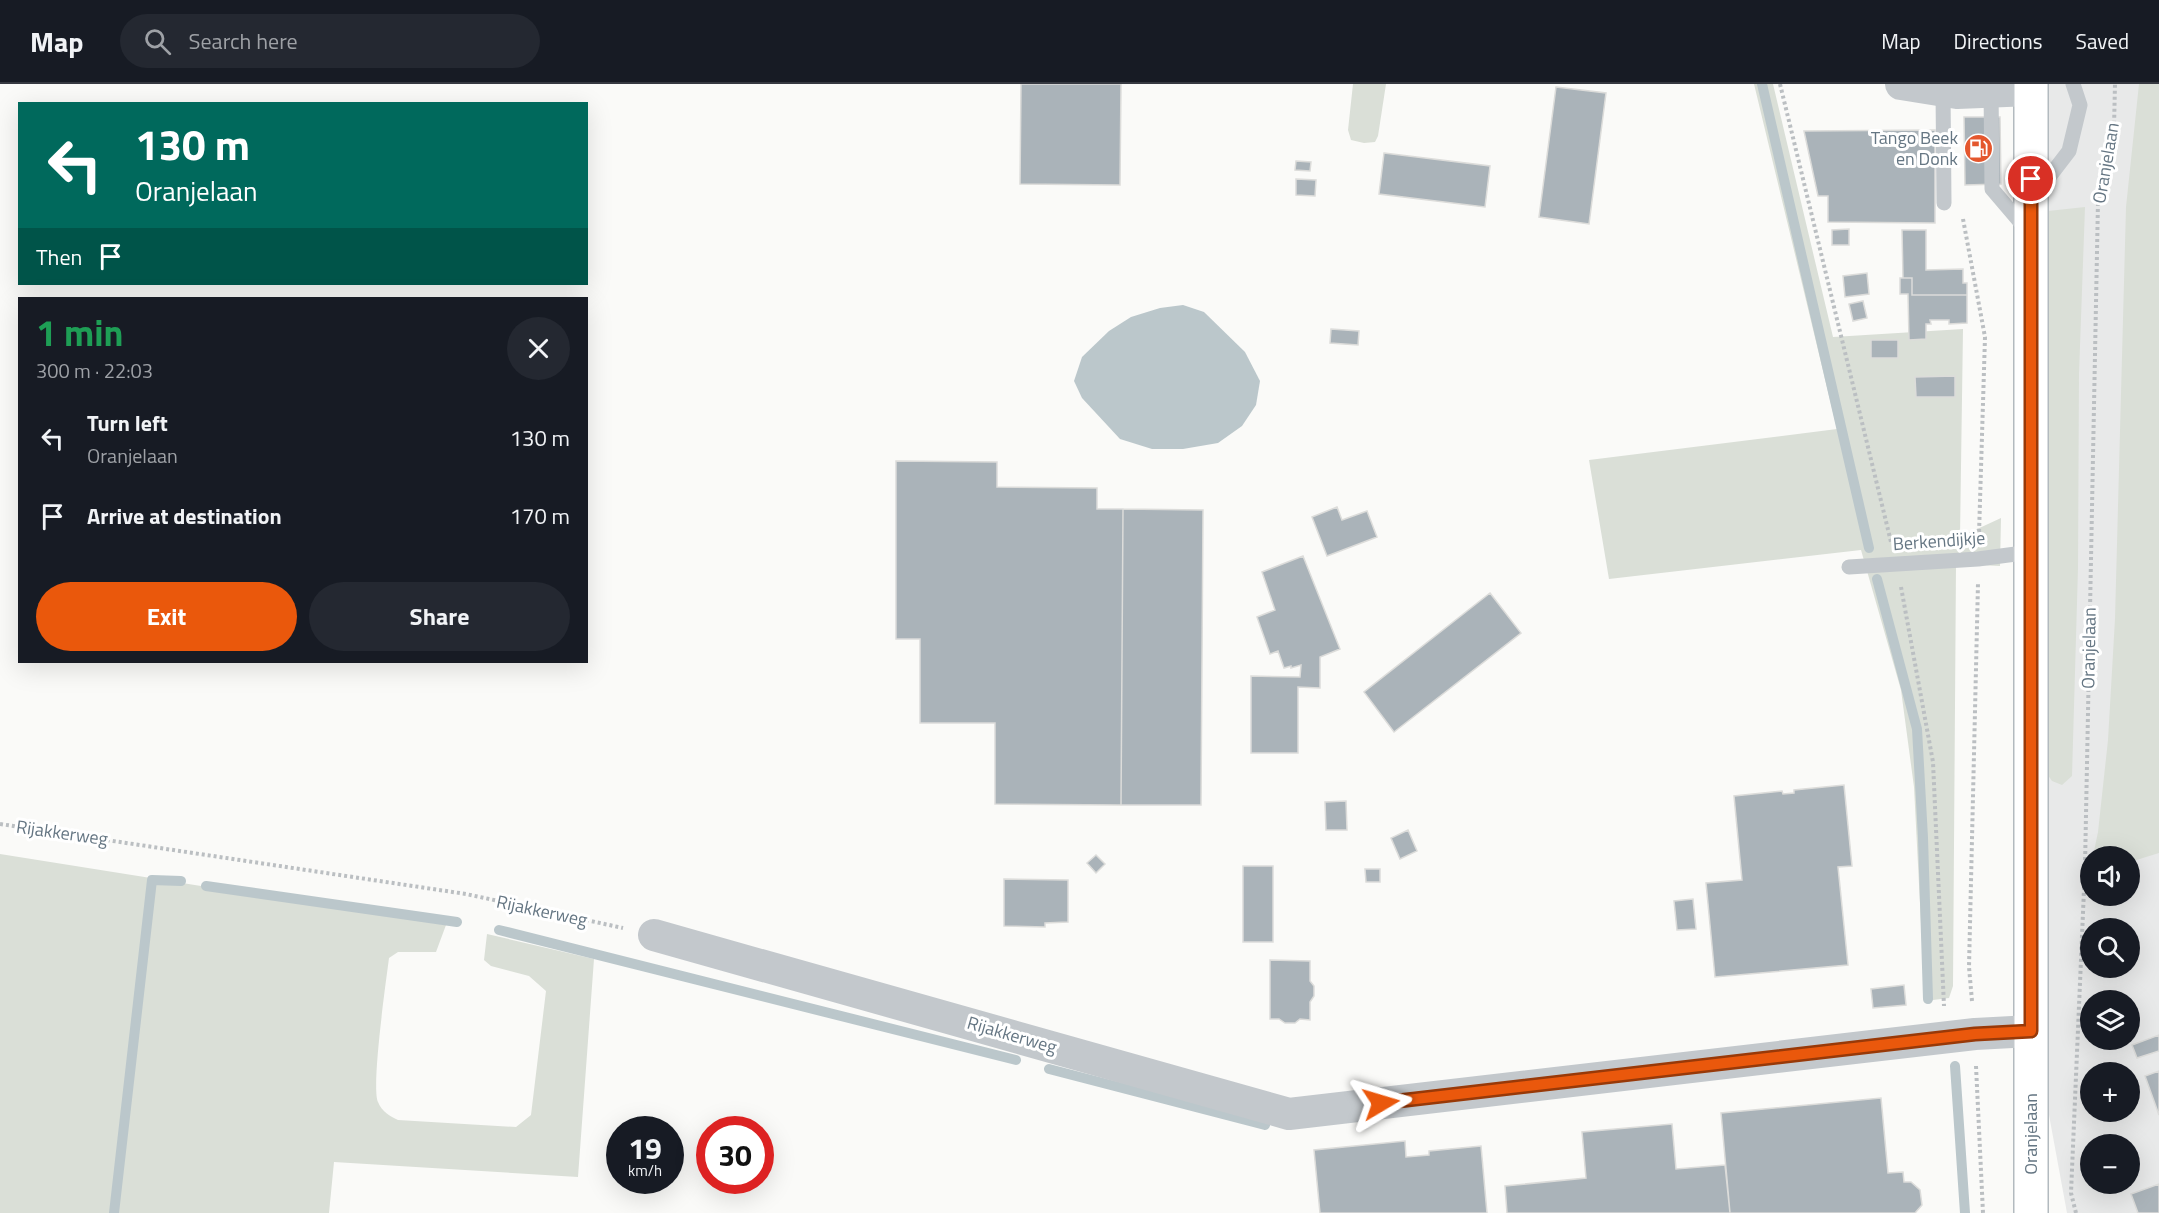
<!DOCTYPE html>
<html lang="en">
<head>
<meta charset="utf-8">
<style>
	:root { --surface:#171b24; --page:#242831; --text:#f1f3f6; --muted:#9ea1a6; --line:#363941; --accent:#ea580c }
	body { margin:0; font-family:"Titillium Web",sans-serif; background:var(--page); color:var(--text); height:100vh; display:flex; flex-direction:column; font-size:22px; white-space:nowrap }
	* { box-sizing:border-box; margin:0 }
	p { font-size:20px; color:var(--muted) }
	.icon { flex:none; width:33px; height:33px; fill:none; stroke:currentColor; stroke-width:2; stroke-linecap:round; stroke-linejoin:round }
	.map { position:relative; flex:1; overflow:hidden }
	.side { position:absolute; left:18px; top:213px; width:570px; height:366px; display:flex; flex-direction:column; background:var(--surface); border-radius:0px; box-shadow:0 6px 24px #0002 }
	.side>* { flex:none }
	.top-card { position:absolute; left:18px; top:18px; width:570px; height:183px; border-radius:0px; box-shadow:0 6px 24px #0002; background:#00695c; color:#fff; overflow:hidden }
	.buttons { position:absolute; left:2080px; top:762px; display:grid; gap:12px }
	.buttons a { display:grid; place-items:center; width:60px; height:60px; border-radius:50%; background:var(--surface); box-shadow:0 6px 24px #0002; font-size:30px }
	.speed { position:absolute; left:606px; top:1032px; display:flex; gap:12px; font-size:30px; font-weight:700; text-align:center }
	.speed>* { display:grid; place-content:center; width:78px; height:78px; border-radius:50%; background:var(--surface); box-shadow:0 6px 24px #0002; line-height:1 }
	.speed small { font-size:15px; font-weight:400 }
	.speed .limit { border:9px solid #d22; background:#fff; color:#111 }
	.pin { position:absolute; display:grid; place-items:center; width:51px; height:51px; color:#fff; margin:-26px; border:3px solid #fff; border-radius:50%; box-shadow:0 2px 6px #0007 }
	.me { position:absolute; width:66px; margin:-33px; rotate:83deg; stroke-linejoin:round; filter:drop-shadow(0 0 4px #0008) }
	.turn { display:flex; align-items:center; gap:21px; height:126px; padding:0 18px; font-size:27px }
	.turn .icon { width:78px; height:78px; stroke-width:2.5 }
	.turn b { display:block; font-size:42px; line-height:51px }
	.then { display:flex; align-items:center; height:57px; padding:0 18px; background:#0003; gap:12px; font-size:22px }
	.round { display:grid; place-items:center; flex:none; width:63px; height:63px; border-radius:32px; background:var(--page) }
	.headline { display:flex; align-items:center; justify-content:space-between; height:102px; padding:0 18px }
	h1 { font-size:36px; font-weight:700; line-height:45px; color:#1e9e55 }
	.button { display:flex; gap:12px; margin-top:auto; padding:12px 18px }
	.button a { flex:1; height:69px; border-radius:36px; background:var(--accent); color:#fff; font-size:24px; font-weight:700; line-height:69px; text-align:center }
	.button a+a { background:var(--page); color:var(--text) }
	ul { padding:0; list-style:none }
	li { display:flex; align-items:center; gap:18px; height:78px; padding:0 18px }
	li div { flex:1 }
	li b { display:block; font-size:22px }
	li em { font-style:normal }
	header { display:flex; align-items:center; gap:36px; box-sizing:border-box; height:84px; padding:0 30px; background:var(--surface); border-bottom:2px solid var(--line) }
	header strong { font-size:28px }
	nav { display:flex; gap:33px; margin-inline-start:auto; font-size:21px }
	.search { width:420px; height:54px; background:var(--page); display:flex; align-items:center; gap:15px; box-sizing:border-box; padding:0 21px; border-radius:33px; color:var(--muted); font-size:22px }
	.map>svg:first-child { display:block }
</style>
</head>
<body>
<header>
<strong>Map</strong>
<div class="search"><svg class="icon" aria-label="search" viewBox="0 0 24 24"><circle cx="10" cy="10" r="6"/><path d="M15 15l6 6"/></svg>Search here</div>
<nav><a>Map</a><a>Directions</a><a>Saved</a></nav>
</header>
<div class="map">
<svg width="2159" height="1129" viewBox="0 0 2159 1129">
	<rect width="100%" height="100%" fill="#fafaf8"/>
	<!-- built -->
	<path fill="#e8e9e9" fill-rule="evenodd" d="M2040,0H2159V1129H2067L2049,1031L2015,641ZM2091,772H2130V812H2091ZM2091,844H2130V884H2091ZM2091,916H2130V956H2091ZM2091,988H2130V1028H2091ZM2091,1060H2130V1100H2091Z"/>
	<!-- green -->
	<path fill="#dadfd7" d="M1353,0H1386L1378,52L1375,58L1364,59L1351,56L1348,46Z
		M1754,0H1773L1833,253L1963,245L1960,453L2001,434L2000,482L1956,480L1953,902L1949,914L1925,917L1914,703L1901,606L1861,466L1609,495L1589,376L1837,345Z
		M2139,0H2159V769L2130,778V772H2093L2098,748L2108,656L2115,535L2126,123Z
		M2085,123L2079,290L2078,484L2072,692L2062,701L2052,697L2045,687L2048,127Z
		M0,770L446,841L436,868H398L389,874C386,898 371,1003 378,1018C382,1028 390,1032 398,1036L516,1043L531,1031L546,907L529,892L491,882L484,876L487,850L594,875L578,1093L334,1078L329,1129H0Z"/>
	<!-- water -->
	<path fill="#bbc7cb" d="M1183,221L1204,228L1245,268L1260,297L1256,321L1242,342L1218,359L1183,365H1152L1120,355L1082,314L1074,297L1082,273L1109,247L1131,233L1160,224Z"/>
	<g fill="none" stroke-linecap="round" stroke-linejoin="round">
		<!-- stream -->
		<path stroke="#bbc7cb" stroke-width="10" d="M1762,0L1869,464
			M1877,495L1917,645L1923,754L1928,915
			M206,802L457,838
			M499,846L1016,976
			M1955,982L1965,1129
			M1049,985L1265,1041
			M114,1129L152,796L181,797"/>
	</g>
	<!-- building -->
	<path fill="#aab3b9" stroke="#dcdcda" stroke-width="1.5" d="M1021,0H1121L1120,101L1020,100Z
		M1556,3L1606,9L1589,140L1539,133Z
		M1964,33H2000L2001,100L1965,101Z
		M1935,46V139L1828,138V112H1818L1804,47Z
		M1384,69L1490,82L1485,123L1379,110Z
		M1296,77L1311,78L1310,87L1295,86Z
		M1296,95L1316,96L1315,112L1296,111Z
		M1849,145V161H1832V146Z
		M1902,146H1926V186L1963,185V199H1967V211H1912V194H1903Z
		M1867,189L1869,210L1845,213L1843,192Z
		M1900,194H1912V211H1967V239L1949,240V236H1930L1931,240H1926V255L1909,256L1908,210H1900Z
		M1863,217L1867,234L1853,237L1849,220Z
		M1331,245L1359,247L1358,261L1330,259Z
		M1871,256H1898V274H1871Z
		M1955,292V313H1916L1915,293Z
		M896,377L997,378V403L1097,404V425H1123L1121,721L995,720V639H920V555H896Z
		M1337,423L1342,436L1367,427L1377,453L1327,472L1312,433Z
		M1123,425L1203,426L1201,721H1121Z
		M1303,472L1340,565L1320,573V604L1298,603V669H1251V592L1300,593L1301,581L1291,584V582L1284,584L1278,567L1270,570L1257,533L1275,526L1262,488Z
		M1490,509L1521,549L1394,648L1364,608Z
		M1844,701L1852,782L1838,783L1848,881L1715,893L1706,799L1742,796L1734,712L1782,707L1783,710L1794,709V706Z
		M1346,717L1347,746H1326L1325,718Z
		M1408,746L1417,767L1400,775L1391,754Z
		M1096,771L1105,780L1096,789L1087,779Z
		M1243,782H1273V858H1243Z
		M1365,785H1380V798H1366Z
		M1004,795L1068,796V838L1045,839V843L1004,842Z
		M1693,815L1696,845L1677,846L1674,817Z
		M1270,876L1310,877V897L1314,902V912L1310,918V936L1300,935L1295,939H1285L1279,935H1270Z
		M1904,901L1906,921L1873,924L1871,905Z
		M2159,951V967L2137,974L2132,961Z
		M2159,987V1031L2145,992Z
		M1881,1014L1888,1089L1903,1088L1904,1098H1911L1920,1106L1922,1121L1915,1129H1730L1721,1029Z
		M1672,1040L1676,1085L1725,1081L1730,1129H1507L1505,1102L1586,1094L1582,1048Z
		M1405,1057L1406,1073L1429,1071V1067L1481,1062L1487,1129H1320L1314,1066Z
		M2159,1100V1129H2138L2131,1110Z"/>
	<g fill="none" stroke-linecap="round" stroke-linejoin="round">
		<defs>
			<path id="secondary" d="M2031,1129V0"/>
		</defs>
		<!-- secondary casing -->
		<use href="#secondary" stroke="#b3babf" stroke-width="36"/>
		<!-- path -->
		<path stroke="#bbbfc2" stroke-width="4" stroke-dasharray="3 3" stroke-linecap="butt" d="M1780,0L1891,458
			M1963,135L1985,253L1979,450
			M1901,503L1933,678L1944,922
			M0,740L466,810L623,844
			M1972,917L1969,883L1978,499
			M1976,982L1983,1129
			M2076,1129L2071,1109L2085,782L2098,117L2114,44L2115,0"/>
		<!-- lane -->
		<path stroke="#c3c8cc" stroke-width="15" d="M1991,3L1992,105L2027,146
			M1943,6L1944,119
			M2036,110L2069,67L2080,21L2073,0
			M1849,483L1978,475L2031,468"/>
		<!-- street -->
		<path stroke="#c3c8cc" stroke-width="32" d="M1901,0L1957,9L2031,6
			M654,851L1289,1030L1975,950L2031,947"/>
		<!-- secondary -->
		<use href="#secondary" stroke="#fff" stroke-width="33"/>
	</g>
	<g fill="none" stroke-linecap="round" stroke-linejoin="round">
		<defs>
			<path id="route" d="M1381,1019L1975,950L2031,947V95"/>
		</defs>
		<!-- route casing -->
		<use href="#route" stroke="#983908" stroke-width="15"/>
		<!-- route -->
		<use href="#route" stroke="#ea580c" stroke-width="10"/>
	</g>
	<!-- icons -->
	<defs>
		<symbol id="fuel-disc" viewBox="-11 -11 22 22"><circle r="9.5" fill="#e4572e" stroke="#fff"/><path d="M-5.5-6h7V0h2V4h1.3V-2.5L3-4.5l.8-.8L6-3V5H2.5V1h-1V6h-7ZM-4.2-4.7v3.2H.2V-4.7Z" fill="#fff"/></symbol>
	</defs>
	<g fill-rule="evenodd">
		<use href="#fuel-disc" x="1962" y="48" width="33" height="33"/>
	</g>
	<g text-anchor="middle" stroke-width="6" stroke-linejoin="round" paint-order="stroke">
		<!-- poi labels -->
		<g font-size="18" fill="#657683" stroke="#fff" text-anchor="end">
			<text x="1958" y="60">Tango Beek<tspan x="1958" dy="21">en Donk</tspan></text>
		</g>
		<!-- street labels -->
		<g font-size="18" fill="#657683" stroke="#fff">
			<text transform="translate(2106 79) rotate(-80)" y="6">Oranjelaan</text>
			<text transform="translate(1939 457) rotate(-4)" y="6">Berkendijkje</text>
			<text transform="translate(2089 564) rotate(-89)" y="6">Oranjelaan</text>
			<text transform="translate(62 749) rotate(8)" y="6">Rijakkerweg</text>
			<text transform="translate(542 827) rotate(12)" y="6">Rijakkerweg</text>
			<text transform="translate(1012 951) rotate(16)" y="6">Rijakkerweg</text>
			<text transform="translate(2031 1050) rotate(-90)" y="6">Oranjelaan</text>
		</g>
	</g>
</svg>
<div class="buttons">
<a><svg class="icon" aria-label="sound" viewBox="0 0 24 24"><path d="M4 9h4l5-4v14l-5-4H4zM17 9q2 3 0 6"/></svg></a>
<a><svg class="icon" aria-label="search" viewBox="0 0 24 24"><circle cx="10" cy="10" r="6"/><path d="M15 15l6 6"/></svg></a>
<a><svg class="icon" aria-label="layers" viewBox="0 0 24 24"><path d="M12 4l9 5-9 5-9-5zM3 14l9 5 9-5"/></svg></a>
<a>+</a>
<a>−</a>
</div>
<div class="speed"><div>19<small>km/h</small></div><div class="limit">30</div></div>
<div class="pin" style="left:2031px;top:95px;background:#d93025"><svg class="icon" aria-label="arrive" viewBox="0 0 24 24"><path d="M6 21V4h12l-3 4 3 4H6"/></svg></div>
<svg class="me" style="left:1381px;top:1019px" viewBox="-20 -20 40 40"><path d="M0-17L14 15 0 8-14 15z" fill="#ea580c" stroke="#fff" stroke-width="4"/></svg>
<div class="top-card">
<div class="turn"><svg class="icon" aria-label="left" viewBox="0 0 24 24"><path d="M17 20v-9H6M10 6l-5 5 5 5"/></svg><div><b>130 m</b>Oranjelaan</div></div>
<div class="then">Then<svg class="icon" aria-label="arrive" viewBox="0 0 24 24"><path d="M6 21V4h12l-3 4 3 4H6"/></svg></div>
</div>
<section class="side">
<div class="headline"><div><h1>1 min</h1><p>300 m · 22:03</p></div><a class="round"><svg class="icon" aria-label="close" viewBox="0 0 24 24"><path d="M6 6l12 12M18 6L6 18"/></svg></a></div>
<ul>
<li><svg class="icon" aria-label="left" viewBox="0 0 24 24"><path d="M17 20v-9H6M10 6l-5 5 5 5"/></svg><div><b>Turn left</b><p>Oranjelaan</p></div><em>130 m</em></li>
<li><svg class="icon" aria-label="arrive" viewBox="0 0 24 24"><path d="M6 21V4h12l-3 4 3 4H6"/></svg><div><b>Arrive at destination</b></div><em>170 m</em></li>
</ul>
<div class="button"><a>Exit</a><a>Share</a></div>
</section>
</div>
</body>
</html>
